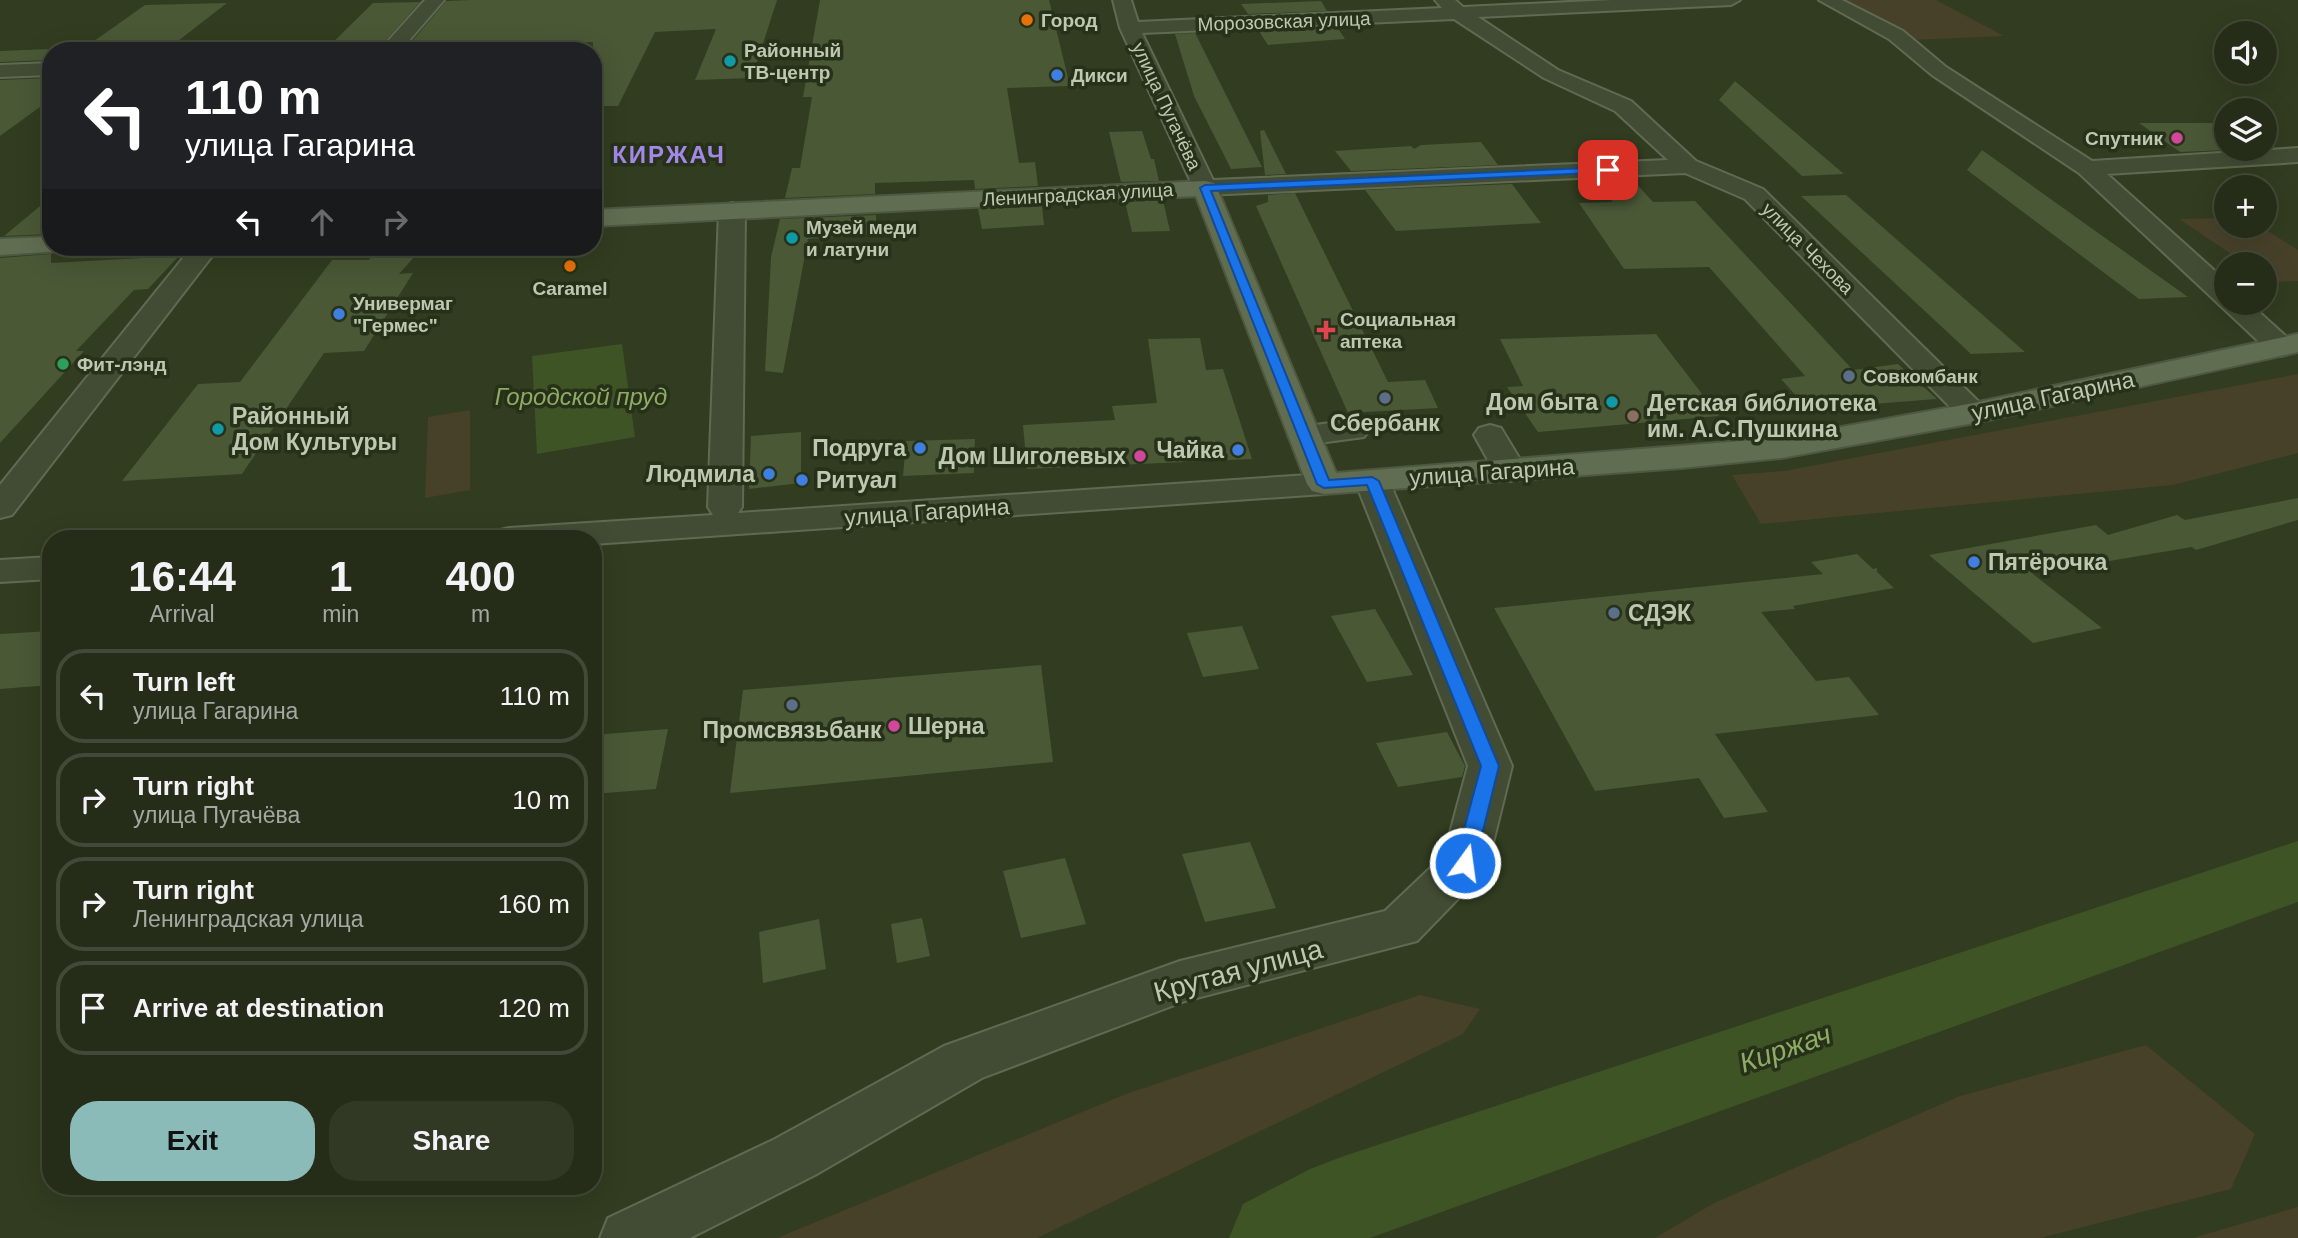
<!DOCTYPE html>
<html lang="en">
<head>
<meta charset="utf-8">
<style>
	:root { --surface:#252d18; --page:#313925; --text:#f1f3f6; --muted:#a3a8a2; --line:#424937; --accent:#8bbbb9 }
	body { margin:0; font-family:Arial,sans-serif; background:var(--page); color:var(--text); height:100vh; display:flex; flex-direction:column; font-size:26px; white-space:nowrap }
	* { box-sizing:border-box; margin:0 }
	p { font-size:23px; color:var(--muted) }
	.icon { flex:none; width:38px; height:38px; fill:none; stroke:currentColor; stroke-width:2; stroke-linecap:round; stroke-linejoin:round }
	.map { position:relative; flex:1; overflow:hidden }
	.sheet { position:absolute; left:42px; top:530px; width:560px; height:665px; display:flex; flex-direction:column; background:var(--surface); border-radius:28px; box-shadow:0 7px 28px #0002,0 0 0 2px var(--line) }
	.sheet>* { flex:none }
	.banner { position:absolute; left:42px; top:42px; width:560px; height:214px; border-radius:28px; box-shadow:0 7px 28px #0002,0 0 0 2px var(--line); background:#202124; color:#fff; overflow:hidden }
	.controls { position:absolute; left:2214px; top:21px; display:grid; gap:14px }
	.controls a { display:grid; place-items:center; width:63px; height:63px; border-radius:50%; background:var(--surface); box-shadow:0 7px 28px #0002,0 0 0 2px var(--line); font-size:35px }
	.pin { position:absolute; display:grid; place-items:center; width:60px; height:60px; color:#fff; margin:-30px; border-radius:14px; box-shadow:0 4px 10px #0006 }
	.me { position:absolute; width:77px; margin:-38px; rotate:14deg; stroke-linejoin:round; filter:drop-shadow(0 0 5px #0008) }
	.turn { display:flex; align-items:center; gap:24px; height:147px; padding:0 28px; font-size:32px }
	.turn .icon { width:91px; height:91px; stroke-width:2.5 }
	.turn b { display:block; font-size:49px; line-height:60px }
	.lanes { display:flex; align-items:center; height:66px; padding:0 28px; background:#0003; justify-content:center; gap:35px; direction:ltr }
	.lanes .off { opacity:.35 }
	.eta { display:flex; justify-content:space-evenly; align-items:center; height:119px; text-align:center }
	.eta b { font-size:42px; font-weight:700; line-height:49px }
	.cta { display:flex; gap:14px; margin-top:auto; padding:14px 28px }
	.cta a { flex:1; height:80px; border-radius:28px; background:var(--accent); color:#111; font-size:28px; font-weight:700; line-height:80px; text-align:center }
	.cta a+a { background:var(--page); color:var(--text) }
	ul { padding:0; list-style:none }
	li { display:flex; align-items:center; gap:21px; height:94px; margin:0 14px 10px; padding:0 14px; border:4px solid var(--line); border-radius:28px }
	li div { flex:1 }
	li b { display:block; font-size:26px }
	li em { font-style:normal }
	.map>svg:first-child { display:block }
</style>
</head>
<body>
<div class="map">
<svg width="2298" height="1238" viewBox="0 0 2298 1238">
	<rect width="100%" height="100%" fill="#313c20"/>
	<!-- green -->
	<path fill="#48412a" d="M1840,0H1936L2004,36L1911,40Z
		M2226,218V226H2260L2298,250V281L2272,282L2265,277L2264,264H2246L2179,219Z
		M2298,374V453L2173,485L1761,524L1732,475L1784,471Z
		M470,410V490L425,498L428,417Z
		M1420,995L1480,1009L1463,1034L1037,1238H777L1126,1094Z
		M2146,1045L2255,1134L2231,1189L2040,1238H1655L1714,1203L1960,1096Z
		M2298,1207V1238H2193Z"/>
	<!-- water -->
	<path fill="#3f5425" d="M622,344L635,437L537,454L532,356Z"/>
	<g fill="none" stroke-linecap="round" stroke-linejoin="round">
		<!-- river -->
		<path fill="#3f5425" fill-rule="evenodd" d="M2298,841V902L1370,1238H1229L1243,1204L1310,1169L1344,1156Z"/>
	</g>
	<!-- building -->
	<path fill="#4a5836" d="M470,0H777L752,78L695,80L716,29L655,32L618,106H593V42L465,45L460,51H404L446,1Z
		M820,0H1049L1070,86L1007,88L1019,163L1035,162L1038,186L975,189L974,180L875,183V194L785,198L792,168H800L812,97H803Z
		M1321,1L1327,11L1248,14L1241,4Z
		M420,2L376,51H324L373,3Z
		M227,3L165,51H80L145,5Z
		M1337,27L1345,39L1268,45L1258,30Z
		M1195,33L1262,167L1231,169L1194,96L1175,34Z
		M51,49V60L0,62V51Z
		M51,78V99L0,136V80Z
		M1735,81L1844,174L1802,176L1719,100Z
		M2139,123H2214L2226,130V150L2180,152Z
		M1264,130L1286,174L1265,175L1260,131Z
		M1142,131L1151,159H1154L1159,181L1121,182L1109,132Z
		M1481,142L1498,165L1351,171L1335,151L1411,146L1414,149L1421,145Z
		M1982,150L2188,297L2139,299L1967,170Z
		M1631,178L1653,202L1695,201L1853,370L1898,364L1937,399L1808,409L1781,379L1805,376L1709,267L1624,269L1579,203L1613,202L1594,180Z
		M1512,184L1541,223L1396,231L1365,190Z
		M1295,193L1388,382L1425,380L1438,408L1348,413L1256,206L1268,202V195Z
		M1846,195L2025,352L1971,354L1801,196Z
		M51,197V234L4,236Z
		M1163,200L1170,231L1132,232L1125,202Z
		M1042,206L1044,225L982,229L978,209Z
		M876,215V234L808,239L783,373L765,371L771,257L780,219Z
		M51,254V263L179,256L148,289L134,290L76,351H84L0,443V258Z
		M372,256H415L399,274L413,273L364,351L324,353L242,474L122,481L198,384L240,382L332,260H369Z
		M1656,334L1719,416L1538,432L1507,387L1523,386L1500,339Z
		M1200,338L1206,370L1223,369L1252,459L1027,469L1023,425L1115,420L1112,406L1157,403L1148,339Z
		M801,432V483L749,489L751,436Z
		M975,439L974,473L903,476L906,441Z
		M2298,498V520L2196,550L2192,547L2033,574L2102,628L2033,643L1929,555L2096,525L2108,535L2177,515L2185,520Z
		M1857,554L1873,569L1877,568V572L1894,588L1793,606L1795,609L1761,612L1816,681L1849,677L1879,715L1715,734L1768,812L1724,818L1699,778L1595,791L1494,608L1823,574L1811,562Z
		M1375,609L1413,675L1367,682L1331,616Z
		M1242,626L1259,669L1203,677L1187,633Z
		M51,631V685L0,689V634Z
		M1041,665L1053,762L730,793L743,690Z
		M668,729L656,789L593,794V735Z
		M1447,732L1465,766L1462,777L1398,787L1376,743Z
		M1250,842L1276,908L1205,922L1182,854Z
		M1065,858L1086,924L1021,938L1003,871Z
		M922,918L930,956L897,963L891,924Z
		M819,919L826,969L763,983L759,932Z"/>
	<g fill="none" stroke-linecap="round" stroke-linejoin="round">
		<defs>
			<path id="minor" d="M425,0H444L400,51H379Z
				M1113,0H1131L1138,22L1442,8L1435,0H1455L1463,7L1612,0H1740L1731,5L1478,17L1558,70L1631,101L1696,161L1763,189L1990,413L1985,420L1974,423L1963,420L1745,199L1685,173L1205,195L1196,193L1120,28ZM1454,19L1544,78L1615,111L1668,160L1213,180L1142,33Z
				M1819,0H1842L1903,31L1946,67L2092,161L2298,148V162L2107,174L2226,281V303H2249L2291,341L2296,347L2291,353L2281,356L2271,353L2079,173L1932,75L1889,39Z
				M51,63V75L0,77V65Z
				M732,203L741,206L745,211L742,507L738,513L1324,474L1336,477L1341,484L1336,491L1324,494L593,544V539H491L496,531L509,528L713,515L708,507L719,211L723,206Z
				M192,247H219L12,515L0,518V485Z
				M1353,420L1364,423L1369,430L1364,437L1304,445L1293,442L1288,435L1293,428Z
				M1490,425L1501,428L1527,471L1522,478L1510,481L1498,478L1474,435L1479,428Z
				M1372,471L1384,474L1389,481L1512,766L1488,863L1481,875L1417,941L1185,1001L982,1078L815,1175L690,1238H600L608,1218L775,1139L944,1046L1180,961L1385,911L1444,855L1468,766L1355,481L1360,474Z
				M51,557V579L0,582V560Z"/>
			<path id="major" d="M1205,181L1214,183L1217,188L1336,473L1781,438L1974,403L2298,334V352L1974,423L1781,458L1681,468L1324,494L1312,491L1307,484L1196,196L593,226V210Z
				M51,237V247H63L60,251L0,255V239Z"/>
		</defs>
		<!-- minor casing -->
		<use href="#minor" stroke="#606a52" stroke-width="4"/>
		<!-- major casing -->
		<use href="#major" stroke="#4e5840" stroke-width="4"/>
		<!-- minor -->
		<use href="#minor" fill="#424c34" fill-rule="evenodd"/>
		<!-- major -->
		<use href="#major" fill="#616d51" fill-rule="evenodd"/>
	</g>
	<!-- route -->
	<path fill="#1a73e8" stroke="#114b97" stroke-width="2" d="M1608,167L1612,170L1611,172L1211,191L1329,480L1372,477L1379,481L1499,766L1475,863L1472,869L1465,871L1458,869L1455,863L1481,766L1367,485L1324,488L1317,484L1200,188L1205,185Z"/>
	<!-- markers -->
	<g fill="#e8710a" stroke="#273119" stroke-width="2.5">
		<circle cx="1027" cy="20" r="7"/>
		<circle cx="570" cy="266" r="7"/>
	</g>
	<g fill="#0f9aa8" stroke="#273119" stroke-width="2.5">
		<circle cx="730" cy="61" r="7"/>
		<circle cx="792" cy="238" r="7"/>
		<circle cx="1612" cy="402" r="7"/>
		<circle cx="218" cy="429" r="7"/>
	</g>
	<g fill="#3f7fe0" stroke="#273119" stroke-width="2.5">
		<circle cx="1057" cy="75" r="7"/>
		<circle cx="339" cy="314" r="7"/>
		<circle cx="920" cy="448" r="7"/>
		<circle cx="1238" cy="450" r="7"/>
		<circle cx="769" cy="474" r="7"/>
		<circle cx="802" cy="480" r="7"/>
		<circle cx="1974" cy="562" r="7"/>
	</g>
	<g fill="#d1479c" stroke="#273119" stroke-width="2.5">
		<circle cx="2177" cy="138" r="7"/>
		<circle cx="1140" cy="456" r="7"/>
		<circle cx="894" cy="726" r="7"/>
	</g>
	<path fill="#e0444e" stroke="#273119" stroke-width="2.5" d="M1322.5 319.5h7v7h7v7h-7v7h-7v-7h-7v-7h7z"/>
	<circle fill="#2e9e5b" stroke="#273119" stroke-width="2.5" cx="63" cy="364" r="7"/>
	<g fill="#5c6f8a" stroke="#273119" stroke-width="2.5">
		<circle cx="1849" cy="376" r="7"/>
		<circle cx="1385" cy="398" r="7"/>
		<circle cx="1614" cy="613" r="7"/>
		<circle cx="792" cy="705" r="7"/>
	</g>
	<circle fill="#8d6e63" stroke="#273119" stroke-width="2.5" cx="1633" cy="416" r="7"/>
	<g text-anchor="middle" stroke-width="7" stroke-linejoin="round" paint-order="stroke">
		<!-- far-poi labels -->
		<g font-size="19" font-weight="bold" fill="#bdc8af" stroke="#273119" text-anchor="start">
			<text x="1041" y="27">Город</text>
			<text x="744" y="57">Районный<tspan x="744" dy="22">ТВ-центр</tspan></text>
			<text x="1071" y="82">Дикси</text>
			<text x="2163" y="145" text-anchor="end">Спутник</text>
			<text x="806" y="234">Музей меди<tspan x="806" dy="22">и латуни</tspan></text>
			<text x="570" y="295" text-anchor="middle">Caramel</text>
			<text x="353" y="310">Универмаг<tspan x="353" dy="22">"Гермес"</tspan></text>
			<text x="1340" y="326">Социальная<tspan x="1340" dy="22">аптека</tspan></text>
			<text x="77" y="371">Фит-лэнд</text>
			<text x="1863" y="383">Совкомбанк</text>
		</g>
		<!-- far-street labels -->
		<g font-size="19" fill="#bdc8af" stroke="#273119">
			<text transform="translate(1284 21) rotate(-2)" y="7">Морозовская улица</text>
			<text transform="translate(1167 106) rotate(65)" y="7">улица Пугачёва</text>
			<text transform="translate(1078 194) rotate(-3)" y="7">Ленинградская улица</text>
			<text transform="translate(1808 248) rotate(45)" y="7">улица Чехова</text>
		</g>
		<!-- street labels -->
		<g font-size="23" fill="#bdc8af" stroke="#273119">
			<text transform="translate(2053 396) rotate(-12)" y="8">улица Гагарина</text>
			<text transform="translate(1492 472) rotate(-4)" y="8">улица Гагарина</text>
			<text transform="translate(927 512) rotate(-4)" y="8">улица Гагарина</text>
		</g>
		<!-- poi labels -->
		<g font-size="23" font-weight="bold" fill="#bdc8af" stroke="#273119" text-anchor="start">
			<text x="1598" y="410" text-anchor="end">Дом быта</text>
			<text x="1647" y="411">Детская библиотека<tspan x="1647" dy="26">им. А.С.Пушкина</tspan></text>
			<text x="232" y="424">Районный<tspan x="232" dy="26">Дом Культуры</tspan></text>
			<text x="1385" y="431" text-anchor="middle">Сбербанк</text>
			<text x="906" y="456" text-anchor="end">Подруга</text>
			<text x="1224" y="458" text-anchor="end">Чайка</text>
			<text x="1126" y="464" text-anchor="end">Дом Шиголевых</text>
			<text x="755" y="482" text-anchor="end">Людмила</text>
			<text x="816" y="488">Ритуал</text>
			<text x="1988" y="570">Пятёрочка</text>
			<text x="1628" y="621">СДЭК</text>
			<text x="908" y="734">Шерна</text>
			<text x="792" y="738" text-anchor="middle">Промсвязьбанк</text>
		</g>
		<!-- far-district labels -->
		<g font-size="24" font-weight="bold" letter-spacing="2" fill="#a288e7" stroke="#273119">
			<text x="669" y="163">КИРЖАЧ</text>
		</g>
		<!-- water labels -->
		<g font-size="24" font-style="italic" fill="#8eab64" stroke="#273119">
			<text x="581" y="405">Городской пруд</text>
		</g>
		<!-- near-street labels -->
		<g font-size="28" fill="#bdc8af" stroke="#273119">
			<text transform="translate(1238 970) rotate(-15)" y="10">Крутая улица</text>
		</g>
		<!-- near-water labels -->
		<g font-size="28" font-style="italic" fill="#8eab64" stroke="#273119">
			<text transform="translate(1785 1048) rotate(-19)" y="10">Киржач</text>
		</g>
	</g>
</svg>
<div class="controls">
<a><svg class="icon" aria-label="sound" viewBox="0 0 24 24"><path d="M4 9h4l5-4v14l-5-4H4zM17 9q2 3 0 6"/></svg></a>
<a><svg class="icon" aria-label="layers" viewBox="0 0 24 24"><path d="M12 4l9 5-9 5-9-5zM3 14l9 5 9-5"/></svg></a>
<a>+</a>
<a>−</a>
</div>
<div class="pin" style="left:1608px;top:170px;background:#d93025"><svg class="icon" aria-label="arrive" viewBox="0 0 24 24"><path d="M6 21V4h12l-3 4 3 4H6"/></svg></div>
<svg class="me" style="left:1465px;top:863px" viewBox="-20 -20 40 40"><circle r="17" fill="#1a73e8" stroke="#fff" stroke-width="3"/><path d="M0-11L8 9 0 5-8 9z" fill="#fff"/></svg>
<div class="banner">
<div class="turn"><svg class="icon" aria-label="left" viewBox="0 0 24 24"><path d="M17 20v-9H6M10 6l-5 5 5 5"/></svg><div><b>110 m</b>улица Гагарина</div></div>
<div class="lanes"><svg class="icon" aria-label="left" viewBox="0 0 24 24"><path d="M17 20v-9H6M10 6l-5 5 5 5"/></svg><svg class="icon off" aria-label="ahead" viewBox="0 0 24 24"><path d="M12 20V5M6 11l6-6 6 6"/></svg><svg class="icon off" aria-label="right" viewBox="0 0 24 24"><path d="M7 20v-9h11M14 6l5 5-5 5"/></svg></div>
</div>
<section class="sheet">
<div class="eta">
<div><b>16:44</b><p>Arrival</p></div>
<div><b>1</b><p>min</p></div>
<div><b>400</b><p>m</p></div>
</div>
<ul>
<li><svg class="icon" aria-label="left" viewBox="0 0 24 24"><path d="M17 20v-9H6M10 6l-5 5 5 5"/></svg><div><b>Turn left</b><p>улица Гагарина</p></div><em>110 m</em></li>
<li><svg class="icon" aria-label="right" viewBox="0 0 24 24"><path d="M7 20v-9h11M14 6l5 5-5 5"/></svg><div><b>Turn right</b><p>улица Пугачёва</p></div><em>10 m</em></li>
<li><svg class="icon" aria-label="right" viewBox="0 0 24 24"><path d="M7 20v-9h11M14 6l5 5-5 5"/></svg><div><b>Turn right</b><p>Ленинградская улица</p></div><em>160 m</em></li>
<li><svg class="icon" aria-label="arrive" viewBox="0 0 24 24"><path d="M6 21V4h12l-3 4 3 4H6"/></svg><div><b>Arrive at destination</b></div><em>120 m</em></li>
</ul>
<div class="cta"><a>Exit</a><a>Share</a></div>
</section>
</div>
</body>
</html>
